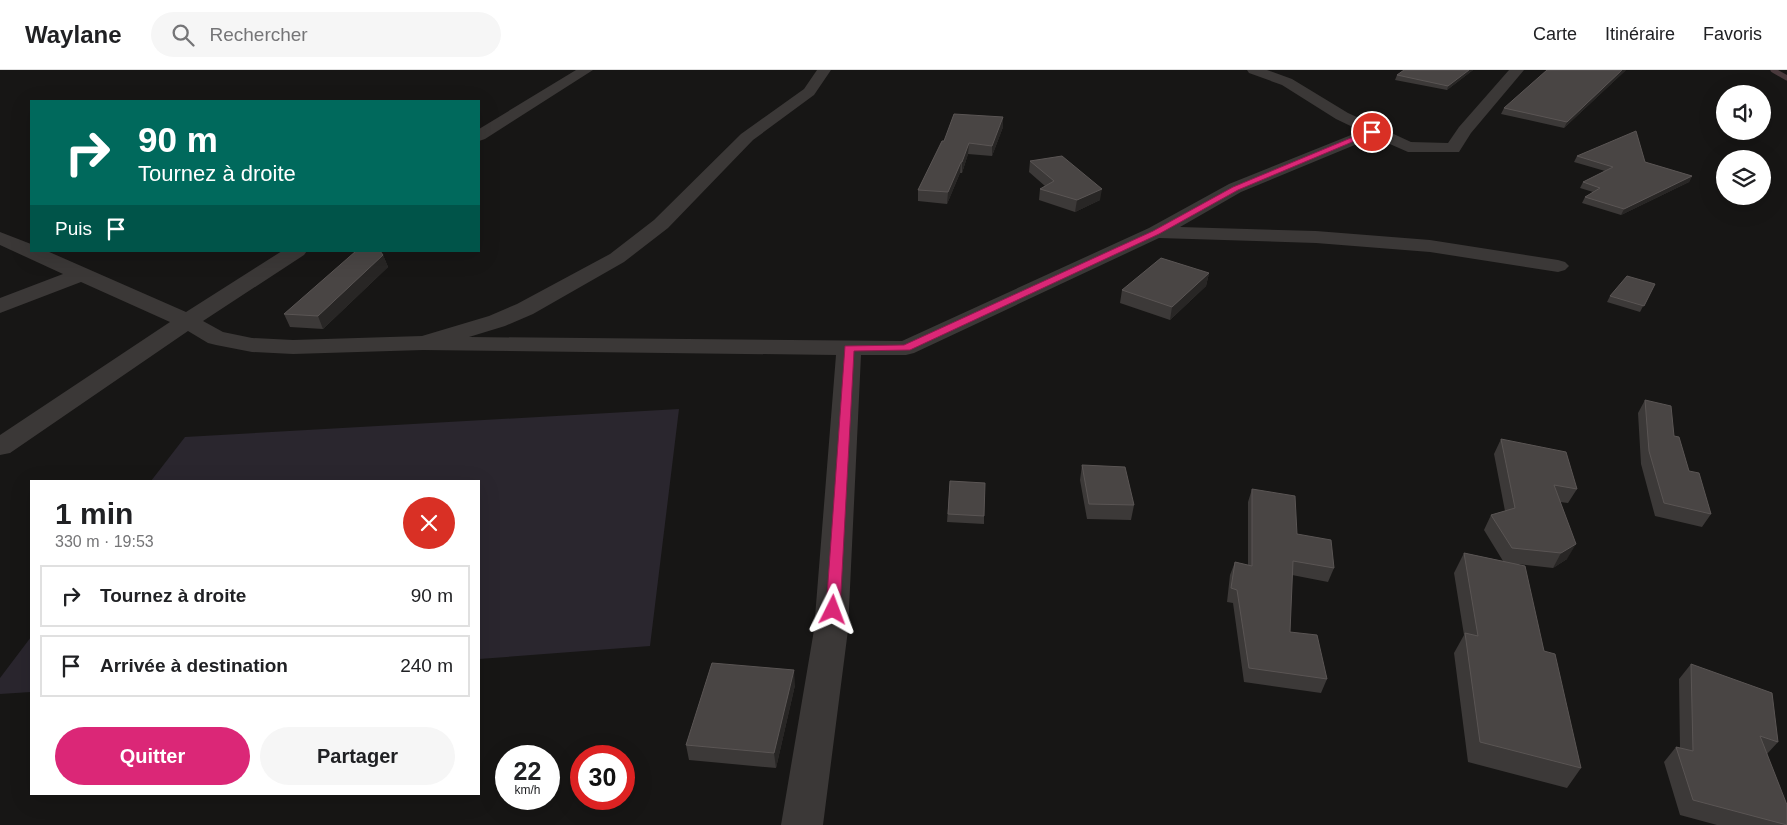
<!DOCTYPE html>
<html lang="fr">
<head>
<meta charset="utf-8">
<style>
	:root { --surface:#fff; --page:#f6f6f6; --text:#202124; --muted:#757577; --line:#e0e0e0; --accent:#db2777 }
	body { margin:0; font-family:Arial,sans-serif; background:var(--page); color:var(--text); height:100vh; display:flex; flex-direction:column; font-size:19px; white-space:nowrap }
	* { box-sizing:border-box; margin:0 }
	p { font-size:16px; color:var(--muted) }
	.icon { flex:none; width:28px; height:28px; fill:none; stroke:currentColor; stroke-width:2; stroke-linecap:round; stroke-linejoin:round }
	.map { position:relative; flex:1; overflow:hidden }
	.details { position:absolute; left:30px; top:410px; width:450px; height:315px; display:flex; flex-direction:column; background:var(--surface); border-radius:0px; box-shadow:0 5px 20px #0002 }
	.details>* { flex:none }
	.hud { position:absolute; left:30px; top:30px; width:450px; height:152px; border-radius:0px; box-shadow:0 5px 20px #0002; background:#00695c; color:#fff; overflow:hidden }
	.controls { position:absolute; left:1716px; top:15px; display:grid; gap:10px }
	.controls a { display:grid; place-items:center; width:55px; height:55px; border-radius:50%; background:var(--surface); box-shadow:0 5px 20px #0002; font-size:25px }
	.speed { position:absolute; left:495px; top:675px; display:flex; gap:10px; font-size:25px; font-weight:700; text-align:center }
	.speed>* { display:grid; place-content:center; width:65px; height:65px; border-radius:50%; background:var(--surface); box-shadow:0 5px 20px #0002; line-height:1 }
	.speed small { font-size:12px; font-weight:400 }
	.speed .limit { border:8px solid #d22; background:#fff; color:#111 }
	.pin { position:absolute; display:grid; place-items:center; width:42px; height:42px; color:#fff; margin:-21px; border:2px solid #fff; border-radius:50%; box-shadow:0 1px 5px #0007 }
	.me { position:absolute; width:55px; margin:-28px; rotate:3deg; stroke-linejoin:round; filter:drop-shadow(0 0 4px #0008) }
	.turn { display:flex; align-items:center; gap:18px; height:105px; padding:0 25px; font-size:22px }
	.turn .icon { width:65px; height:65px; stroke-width:2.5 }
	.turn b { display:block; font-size:35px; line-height:42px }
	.then { display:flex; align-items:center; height:48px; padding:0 25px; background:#0003; gap:10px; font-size:19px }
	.round { display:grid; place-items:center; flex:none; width:52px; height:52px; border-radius:26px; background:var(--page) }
	.overview { display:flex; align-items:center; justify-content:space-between; height:85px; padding:0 25px }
	h1 { font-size:30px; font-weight:700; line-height:38px }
	.button { display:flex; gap:10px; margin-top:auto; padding:10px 25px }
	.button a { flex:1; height:58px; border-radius:30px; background:var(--accent); color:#fff; font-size:20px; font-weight:700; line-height:58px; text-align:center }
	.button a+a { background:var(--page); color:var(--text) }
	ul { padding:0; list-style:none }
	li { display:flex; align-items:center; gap:15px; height:62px; margin:0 10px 8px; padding:0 15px; border:2px solid var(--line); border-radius:0px }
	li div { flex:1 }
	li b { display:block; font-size:19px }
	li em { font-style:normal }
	header { display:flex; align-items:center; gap:30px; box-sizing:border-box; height:70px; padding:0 25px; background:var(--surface); border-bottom:1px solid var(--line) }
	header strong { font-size:24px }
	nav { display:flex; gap:28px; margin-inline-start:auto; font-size:18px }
	.search { width:350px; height:45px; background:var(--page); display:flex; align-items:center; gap:12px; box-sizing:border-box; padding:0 18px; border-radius:28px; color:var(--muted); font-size:19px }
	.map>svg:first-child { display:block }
</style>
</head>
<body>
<header>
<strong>Waylane</strong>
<div class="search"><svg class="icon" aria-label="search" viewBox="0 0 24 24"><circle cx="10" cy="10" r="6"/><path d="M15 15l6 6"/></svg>Rechercher</div>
<nav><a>Carte</a><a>Itinéraire</a><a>Favoris</a></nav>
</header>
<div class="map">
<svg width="1787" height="755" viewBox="0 0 1787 755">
	<rect width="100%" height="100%" fill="#171615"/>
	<!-- green -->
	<path fill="#2a262e" d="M679,339L650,576L479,589V411H151L185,367Z
		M31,567V622L0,624V608Z"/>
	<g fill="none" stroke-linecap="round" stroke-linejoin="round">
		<!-- stream -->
		<path stroke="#49393c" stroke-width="5" d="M1773,0L1787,8"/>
		<!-- minor -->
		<path fill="#3b3837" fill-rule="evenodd" d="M576,0H593L485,69L479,71V59Z
			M817,0H831L814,25L753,70L668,158L624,192L533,244L505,256L469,267L902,271L1149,158L1229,114L1361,61L1336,49L1282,15L1249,3L1247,0H1267L1292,9L1348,43L1411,72L1448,73L1459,57L1509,0H1524L1471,63L1459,82H1408L1374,67L1241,122L1180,157L1316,161L1430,170L1558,190L1565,192L1569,196L1565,200L1558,202L1430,182L1316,173L1159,168L914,283L906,285H861L848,560L823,755H781L814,560L836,285L423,280L293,284L252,282L216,275L208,273L188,261L10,383L0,385V365L170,252L81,212L0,243V228L63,204L0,175V162L31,174V181H47L186,242L282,181H307L304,185L203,251L223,262L252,268L293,270L422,266L489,246L517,234L610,184L654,150L741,64L804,19Z"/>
	</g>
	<!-- wall -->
	<path fill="#3c3938" d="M1404,0H1473L1447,20L1395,10L1397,5Z
		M1626,0L1564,58L1501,44L1504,38Z
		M1003,57L992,86L968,84L962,103H960L947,134L918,131V120L944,71Z
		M1577,86L1645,92L1692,106L1689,112L1621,145L1582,133L1585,127L1593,122L1580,118L1583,112L1605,101L1574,92Z
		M1030,91L1100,130L1075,142L1039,130L1040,119L1045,116L1029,102Z
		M383,185L388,197L323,259L290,257L284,244Z
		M1209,203L1206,216L1170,250L1120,233L1122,220Z
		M1655,214L1640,242L1607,232L1610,226Z
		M1645,330L1674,366L1689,401L1711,444L1702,457L1655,446L1641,394L1638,343Z
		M1501,369L1577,419L1568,433L1560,432L1567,489L1553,498L1518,494L1544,581L1581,698L1567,718L1468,692L1454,583L1464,565L1454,503L1464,483L1503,491L1484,460L1491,445L1505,441L1494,384Z
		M1082,395L1134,435L1131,450L1087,449L1080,410Z
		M950,411L984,446V454L947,452Z
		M1252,419L1297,464L1334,498L1328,512L1292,505L1290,562L1327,609L1321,623L1244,612L1233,533L1227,532L1230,505L1235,492L1248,495V432Z
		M1691,594L1778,672L1767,684L1787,755H1717L1680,745L1664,692L1676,677L1680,678L1679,609Z
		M795,615L776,698L689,690L686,675Z"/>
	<!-- shaded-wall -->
	<path fill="#282625" d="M1469,0H1473L1447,20L1448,16Z
		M1622,0H1626L1564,58L1567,52Z
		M1003,47V57L992,86V76Z
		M969,73L968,84L962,103V92Z
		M961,92L960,103L947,134L948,122Z
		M1692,106L1689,112L1621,145L1624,139Z
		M1102,119L1100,130L1075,142L1077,130Z
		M383,185L388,197L323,259L318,246Z
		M1209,203L1206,216L1170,250L1172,237Z
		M1576,474L1567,489L1553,498L1561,483Z
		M794,600L795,615L776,698L774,683Z"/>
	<!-- building -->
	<path fill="#494544" stroke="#5a5554" d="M1404,0H1469L1448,16L1397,5Z
		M1547,0H1622L1567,52L1504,38Z
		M954,44L1003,47L992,76L969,73L962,92H961L948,122L918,120L942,71H944Z
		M1636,61L1645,92L1692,106L1624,139L1585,127L1600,118L1583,112L1613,97L1577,86Z
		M1062,86L1102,119L1077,130L1040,119L1054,111L1030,91Z
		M356,181H380L383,185L318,246L284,244Z
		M1161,188L1209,203L1172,237L1122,220Z
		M1627,206L1655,214L1644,236L1610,226Z
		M1645,330L1671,336L1674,366L1679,367L1689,401L1699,403L1711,444L1664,433L1649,381Z
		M1501,369L1566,382L1577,419L1554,415L1576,474L1561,483L1512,478L1491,445L1515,438Z
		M1082,395L1125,397L1134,435L1089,434Z
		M950,411L985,413L984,446L948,444Z
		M1252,419L1295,426L1297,464L1331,470L1334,498L1293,491L1290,562L1317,565L1327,609L1249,598L1237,520L1231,518L1235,492L1252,496Z
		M1464,483L1525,496L1544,581L1555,584L1581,698L1480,672L1465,563L1478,566Z
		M712,593L794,600L774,683L686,675Z
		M1691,594L1772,623L1778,672L1760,666L1787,735V755L1693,730L1676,677L1693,681Z"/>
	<!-- route -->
	<path fill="#db2777" stroke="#8e194d" d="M1370,60L1376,62L1238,120L1159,164L910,280L854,281L840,540L837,544L833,546L828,544L826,540L845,276L904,275L1153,161L1233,117Z"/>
</svg>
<div class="controls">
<a><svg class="icon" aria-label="sound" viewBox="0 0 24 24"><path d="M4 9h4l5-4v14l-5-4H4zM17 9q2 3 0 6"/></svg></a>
<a><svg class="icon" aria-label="layers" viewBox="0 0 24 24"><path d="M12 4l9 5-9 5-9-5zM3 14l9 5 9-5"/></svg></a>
</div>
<div class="speed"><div>22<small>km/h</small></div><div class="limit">30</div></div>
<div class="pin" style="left:1372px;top:62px;background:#d93025"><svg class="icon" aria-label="arrive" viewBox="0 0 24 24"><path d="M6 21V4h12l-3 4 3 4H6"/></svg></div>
<svg class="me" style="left:833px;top:540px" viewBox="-20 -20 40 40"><path d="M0-17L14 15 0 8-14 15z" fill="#db2777" stroke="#fff" stroke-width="4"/></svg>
<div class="hud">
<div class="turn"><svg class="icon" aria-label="right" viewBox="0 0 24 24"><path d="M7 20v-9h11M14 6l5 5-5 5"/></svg><div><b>90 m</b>Tournez à droite</div></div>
<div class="then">Puis<svg class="icon" aria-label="arrive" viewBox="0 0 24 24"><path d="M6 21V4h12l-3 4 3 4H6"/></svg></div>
</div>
<section class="details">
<div class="overview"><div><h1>1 min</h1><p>330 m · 19:53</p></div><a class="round" style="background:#d93025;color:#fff"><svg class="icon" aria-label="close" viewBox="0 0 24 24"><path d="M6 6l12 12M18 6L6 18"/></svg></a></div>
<ul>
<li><svg class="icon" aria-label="right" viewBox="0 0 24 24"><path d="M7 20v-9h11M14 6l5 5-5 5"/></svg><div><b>Tournez à droite</b></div><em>90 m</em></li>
<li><svg class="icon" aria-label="arrive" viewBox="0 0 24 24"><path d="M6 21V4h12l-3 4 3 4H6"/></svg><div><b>Arrivée à destination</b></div><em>240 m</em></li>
</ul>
<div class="button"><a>Quitter</a><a>Partager</a></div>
</section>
</div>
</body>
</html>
